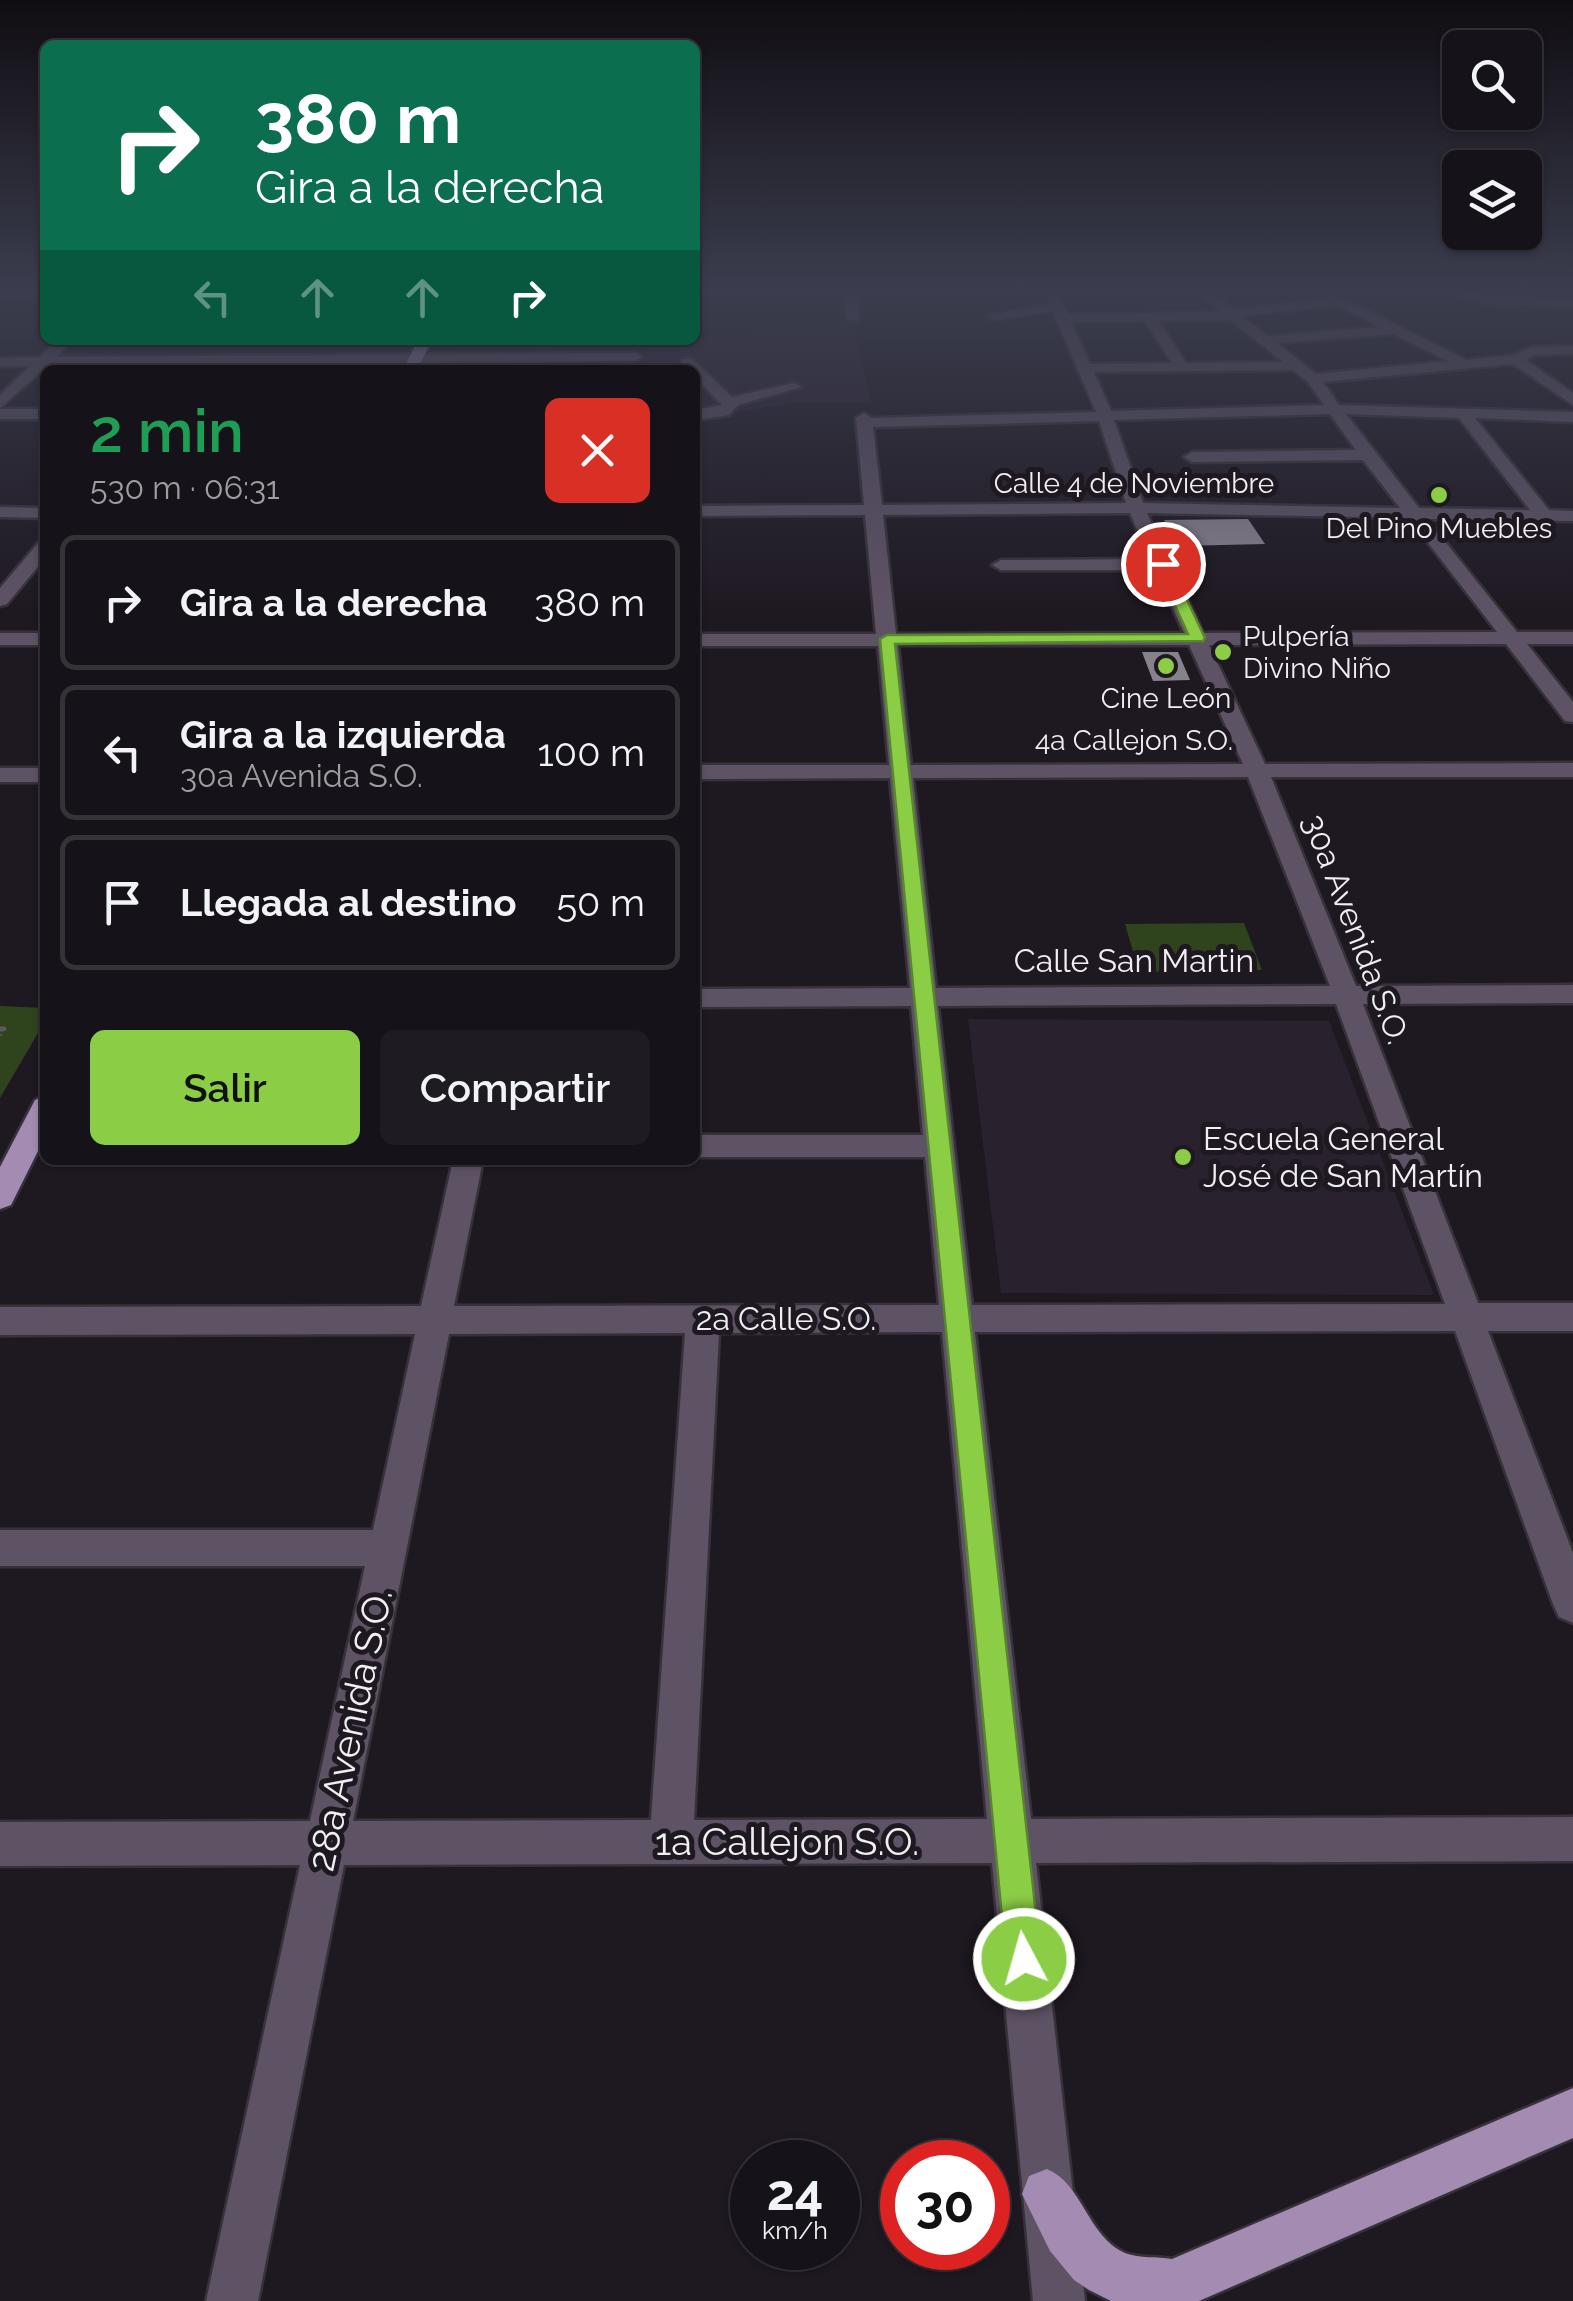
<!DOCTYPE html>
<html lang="es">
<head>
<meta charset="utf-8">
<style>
	:root { --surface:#161219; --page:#1f1b22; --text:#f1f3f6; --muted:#9e9ea2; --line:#353238; --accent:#8bce46 }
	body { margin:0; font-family:Raleway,sans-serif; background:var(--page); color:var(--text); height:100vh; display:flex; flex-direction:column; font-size:38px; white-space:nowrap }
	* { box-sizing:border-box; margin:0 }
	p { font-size:32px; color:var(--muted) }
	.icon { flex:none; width:55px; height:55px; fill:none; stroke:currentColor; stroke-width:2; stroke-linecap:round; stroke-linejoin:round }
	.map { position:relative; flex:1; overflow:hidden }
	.drawer { position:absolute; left:40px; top:365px; width:660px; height:800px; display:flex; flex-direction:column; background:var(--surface); border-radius:15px; box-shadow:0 2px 8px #0004,0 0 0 2px var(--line) }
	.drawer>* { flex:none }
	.banner { position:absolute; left:40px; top:40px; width:660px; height:305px; border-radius:15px; box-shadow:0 2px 8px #0004,0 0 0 2px var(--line); background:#0b6e4f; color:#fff; overflow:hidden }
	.fabs { position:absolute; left:1442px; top:30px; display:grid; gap:20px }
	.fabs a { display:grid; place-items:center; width:100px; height:100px; border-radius:15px; background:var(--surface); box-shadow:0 2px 8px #0004,0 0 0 2px var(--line); font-size:50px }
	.speed { position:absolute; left:730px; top:2140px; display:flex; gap:20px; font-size:50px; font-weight:700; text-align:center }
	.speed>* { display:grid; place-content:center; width:130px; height:130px; border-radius:50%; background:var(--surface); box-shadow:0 2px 8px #0004,0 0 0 2px var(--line); line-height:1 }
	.speed small { font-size:25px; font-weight:400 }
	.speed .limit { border:15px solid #d22; background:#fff; color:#111 }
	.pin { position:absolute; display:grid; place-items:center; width:85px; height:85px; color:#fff; margin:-42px; border:5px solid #fff; border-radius:50%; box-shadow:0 2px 10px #0007 }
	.me { position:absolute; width:110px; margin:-55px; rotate:354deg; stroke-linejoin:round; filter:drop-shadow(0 0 8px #0008) }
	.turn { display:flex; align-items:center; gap:35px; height:210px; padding:0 50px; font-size:45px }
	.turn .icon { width:130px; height:130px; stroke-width:2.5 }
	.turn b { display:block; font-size:70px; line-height:85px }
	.lanes { display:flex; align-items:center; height:95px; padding:0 50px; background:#0003; justify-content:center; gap:50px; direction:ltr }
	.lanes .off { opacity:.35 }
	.round { display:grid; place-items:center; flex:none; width:105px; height:105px; border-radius:15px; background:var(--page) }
	.headline { display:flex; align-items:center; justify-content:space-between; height:170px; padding:0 50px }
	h1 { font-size:60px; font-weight:600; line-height:75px; color:#1e9e55 }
	.primary-button { display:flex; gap:20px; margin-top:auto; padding:20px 50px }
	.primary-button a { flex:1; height:115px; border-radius:15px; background:var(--accent); color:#111; font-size:40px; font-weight:600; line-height:115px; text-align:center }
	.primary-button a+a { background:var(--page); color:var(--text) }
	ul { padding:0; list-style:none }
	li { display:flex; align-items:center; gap:30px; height:135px; margin:0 20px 15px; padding:0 30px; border:5px solid var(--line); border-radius:15px }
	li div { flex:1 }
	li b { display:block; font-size:38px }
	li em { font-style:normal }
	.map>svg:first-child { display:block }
</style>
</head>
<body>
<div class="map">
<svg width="1573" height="2301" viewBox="0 0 1573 2301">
	<rect width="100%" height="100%" fill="#1e1821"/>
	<!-- built -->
	<path fill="#2a212f" d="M853,321L871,403H797L695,418V370H643L647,344Z
		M968,1019L1329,1021L1434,1295L1001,1293Z"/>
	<!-- green -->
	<path fill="#2f441c" d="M1244,923L1262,970L1139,972L1125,924Z
		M0,1006L45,1008V1021L0,1098Z"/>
	<!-- building -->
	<path fill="#87818c" d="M1248,519L1265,544L1179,546L1164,520Z
		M1142,652H1178L1190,680L1153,681Z"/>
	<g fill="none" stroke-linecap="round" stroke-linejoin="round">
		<defs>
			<path id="minor" d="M0,290H45V295H0Z
				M695,290H708L695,294Z
				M844,290H856L859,321L847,318Z
				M1045,290H1057L1068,314L1221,312L1196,290H1210L1234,309L1324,299L1311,290H1327L1466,360L1513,355L1532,347L1573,346V354L1535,355L1526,360L1573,393V405L1513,364L1323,382L1339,405L1573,412V422L1475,418L1549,510L1573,511V521L1427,519L1517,632H1573V644H1527L1573,702V722L1565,721L1506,644L1209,645L1265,764L1573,763V777H1271L1356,986L1573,985V1003L1363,1004L1478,1303H1573V1331H1488L1573,1553V1623L1559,1617L1553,1604L1455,1331L975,1332L1031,1819L1573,1817V1861L1036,1863L1085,2301H1033L992,1863L344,1865L258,2301H206L300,1865L0,1866V1822L310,1821L365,1566H0V1530H373L415,1334L0,1335V1307L421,1306L453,1160H483L454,1306L939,1305L925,1157H695V1135H923L911,1006L695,1007V989L910,988L890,778L695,779V765H889L878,646H695V634H876L865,515L695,516V506L864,505L856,418L864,413L872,418L1096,412L1053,311L994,320L987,316L1050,303ZM1337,305L1380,327L1267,336L1242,316ZM1231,320L1283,362L1186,363L1158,321ZM1145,321L1172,363L1090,364L1071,322ZM1393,334L1448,361L1316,374L1277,343ZM1293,370L1308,382L1324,405L1111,411L1094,372ZM1330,414L1356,450L1192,452L1184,457L1192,462L1363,460L1400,508L1143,503L1114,420ZM1346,414L1459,418L1530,510L1419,508ZM1099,421L1126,503L882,505L873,427ZM1130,513L1150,559L1001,560L992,565L1001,570H1155L1184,633L896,634L883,515ZM1147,513L1409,518L1497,632L1203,633ZM898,645H1189L1243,764L911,765ZM1248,777L1330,986L936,988L913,778ZM1336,1004L1445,1304L972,1305L938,1006ZM942,1332L987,1819L694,1820L719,1333ZM685,1333L651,1820L353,1821L449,1334Z
				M1443,290L1573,299V307L1487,303Z
				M58,340H73L56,357L635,353L642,357L635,361L47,366L0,408V395L30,366H0V358L40,357Z
				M682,359H692L732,397L794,383L801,387L738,405L729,415L695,420V410L722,405L695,378V370L682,365Z
				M0,409H45V419H0Z
				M0,507L45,508V518L0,517Z
				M45,541V558L7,604L0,606V588L39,542Z
				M0,633H45V645H0Z
				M0,768H45V782H0Z"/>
			<path id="major" d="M418,340H432L417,370H403Z
				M45,1096V1137L11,1205L0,1209V1167L35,1100Z
				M1573,2088V2138L1199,2301H1111L1089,2290L1074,2280L1050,2251L1022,2194L1029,2176L1047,2169C1083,2184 1087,2236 1125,2253C1140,2259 1157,2256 1172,2259Z"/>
		</defs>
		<!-- minor casing -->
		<use href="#minor" stroke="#37323a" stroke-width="5"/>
		<!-- major casing -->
		<use href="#major" stroke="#37323a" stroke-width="5"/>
		<!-- path -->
		<path stroke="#5e5961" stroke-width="5" stroke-dasharray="5 5" stroke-linecap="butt" d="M0,1029H4L0,1035"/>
		<!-- minor -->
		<use href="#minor" fill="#5e5365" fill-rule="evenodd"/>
		<!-- major -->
		<use href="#major" fill="#a38bb2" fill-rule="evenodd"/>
	</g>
	<!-- sky -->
	<linearGradient id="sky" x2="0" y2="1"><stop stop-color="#100d12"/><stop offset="0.47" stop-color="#3b3d4e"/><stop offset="1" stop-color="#3b3d4e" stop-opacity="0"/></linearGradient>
	<rect width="1573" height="612" fill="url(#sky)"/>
	<!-- route -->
	<path fill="#8bce46" stroke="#5a862e" stroke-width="2.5" d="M1158,561L1170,564L1205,638L1203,641L895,644L1041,1959L1036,1971L1024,1976L1011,1971L1006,1959L880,639L887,635L1188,634L1156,564Z"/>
	<!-- markers -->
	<g fill="#8bce46" stroke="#1e1821" stroke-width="4">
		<circle cx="1439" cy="495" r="10"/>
		<circle cx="1223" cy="652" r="10"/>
		<circle cx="1166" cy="666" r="10"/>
		<circle cx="1183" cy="1157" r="10"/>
	</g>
	<g text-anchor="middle" stroke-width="10" stroke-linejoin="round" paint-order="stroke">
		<!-- far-street labels -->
		<g font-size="28" fill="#f0edf3" stroke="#1e1821">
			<text x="1134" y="493">Calle 4 de Noviembre</text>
			<text x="1134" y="750">4a Callejon S.O.</text>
		</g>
		<!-- far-poi labels -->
		<g font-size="28" fill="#f0edf3" stroke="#1e1821">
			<text x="1439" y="538">Del Pino Muebles</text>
			<text x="1243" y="646" text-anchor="start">Pulpería<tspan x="1243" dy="32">Divino Niño</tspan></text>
			<text x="1166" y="708">Cine León</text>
		</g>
		<!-- street labels -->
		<g font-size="32" fill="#f0edf3" stroke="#1e1821">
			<text transform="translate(1356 929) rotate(69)" y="11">30a Avenida S.O.</text>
			<text x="1134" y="972">Calle San Martin</text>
			<text x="786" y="1330">2a Calle S.O.</text>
		</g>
		<!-- poi labels -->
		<g font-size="32" fill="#f0edf3" stroke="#1e1821" text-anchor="start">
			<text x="1203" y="1150">Escuela General<tspan x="1203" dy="37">José de San Martín</tspan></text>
		</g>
		<!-- near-street labels -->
		<g font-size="38" fill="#f0edf3" stroke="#1e1821">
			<text transform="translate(350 1730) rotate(-78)" y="13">28a Avenida S.O.</text>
			<text x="787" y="1855">1a Callejon S.O.</text>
		</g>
	</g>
</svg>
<div class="fabs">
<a><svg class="icon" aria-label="search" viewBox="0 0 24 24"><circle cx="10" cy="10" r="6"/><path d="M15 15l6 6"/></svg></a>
<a><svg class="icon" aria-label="layers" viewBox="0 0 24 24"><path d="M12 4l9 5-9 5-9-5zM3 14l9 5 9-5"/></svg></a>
</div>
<div class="speed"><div>24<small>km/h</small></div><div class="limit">30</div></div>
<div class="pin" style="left:1163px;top:564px;background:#d93025"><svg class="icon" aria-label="arrive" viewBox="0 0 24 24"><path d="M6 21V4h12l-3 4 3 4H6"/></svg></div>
<svg class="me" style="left:1024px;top:1959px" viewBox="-20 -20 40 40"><circle r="17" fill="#8bce46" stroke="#fff" stroke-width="3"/><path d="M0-11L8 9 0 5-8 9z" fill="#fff"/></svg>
<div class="banner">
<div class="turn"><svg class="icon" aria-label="right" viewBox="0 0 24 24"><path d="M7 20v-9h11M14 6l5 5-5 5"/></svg><div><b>380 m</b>Gira a la derecha</div></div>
<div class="lanes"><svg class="icon off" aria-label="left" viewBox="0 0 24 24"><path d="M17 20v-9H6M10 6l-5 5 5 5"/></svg><svg class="icon off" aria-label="ahead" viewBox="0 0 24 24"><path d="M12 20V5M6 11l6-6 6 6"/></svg><svg class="icon off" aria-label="ahead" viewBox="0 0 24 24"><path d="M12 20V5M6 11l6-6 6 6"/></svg><svg class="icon" aria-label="right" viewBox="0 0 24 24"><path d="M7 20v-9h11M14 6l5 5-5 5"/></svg></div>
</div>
<section class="drawer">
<div class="headline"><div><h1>2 min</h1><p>530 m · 06:31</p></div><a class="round" style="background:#d93025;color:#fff"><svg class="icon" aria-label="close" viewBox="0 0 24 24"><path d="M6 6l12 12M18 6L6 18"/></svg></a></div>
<ul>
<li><svg class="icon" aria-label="right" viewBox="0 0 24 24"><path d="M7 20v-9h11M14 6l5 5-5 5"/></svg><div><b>Gira a la derecha</b></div><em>380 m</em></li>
<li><svg class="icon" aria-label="left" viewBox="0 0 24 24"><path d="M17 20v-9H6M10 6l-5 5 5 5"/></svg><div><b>Gira a la izquierda</b><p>30a Avenida S.O.</p></div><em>100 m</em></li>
<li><svg class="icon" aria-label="arrive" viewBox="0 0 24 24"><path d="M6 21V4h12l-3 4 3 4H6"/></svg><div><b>Llegada al destino</b></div><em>50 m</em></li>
</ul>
<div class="primary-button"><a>Salir</a><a>Compartir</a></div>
</section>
</div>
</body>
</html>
